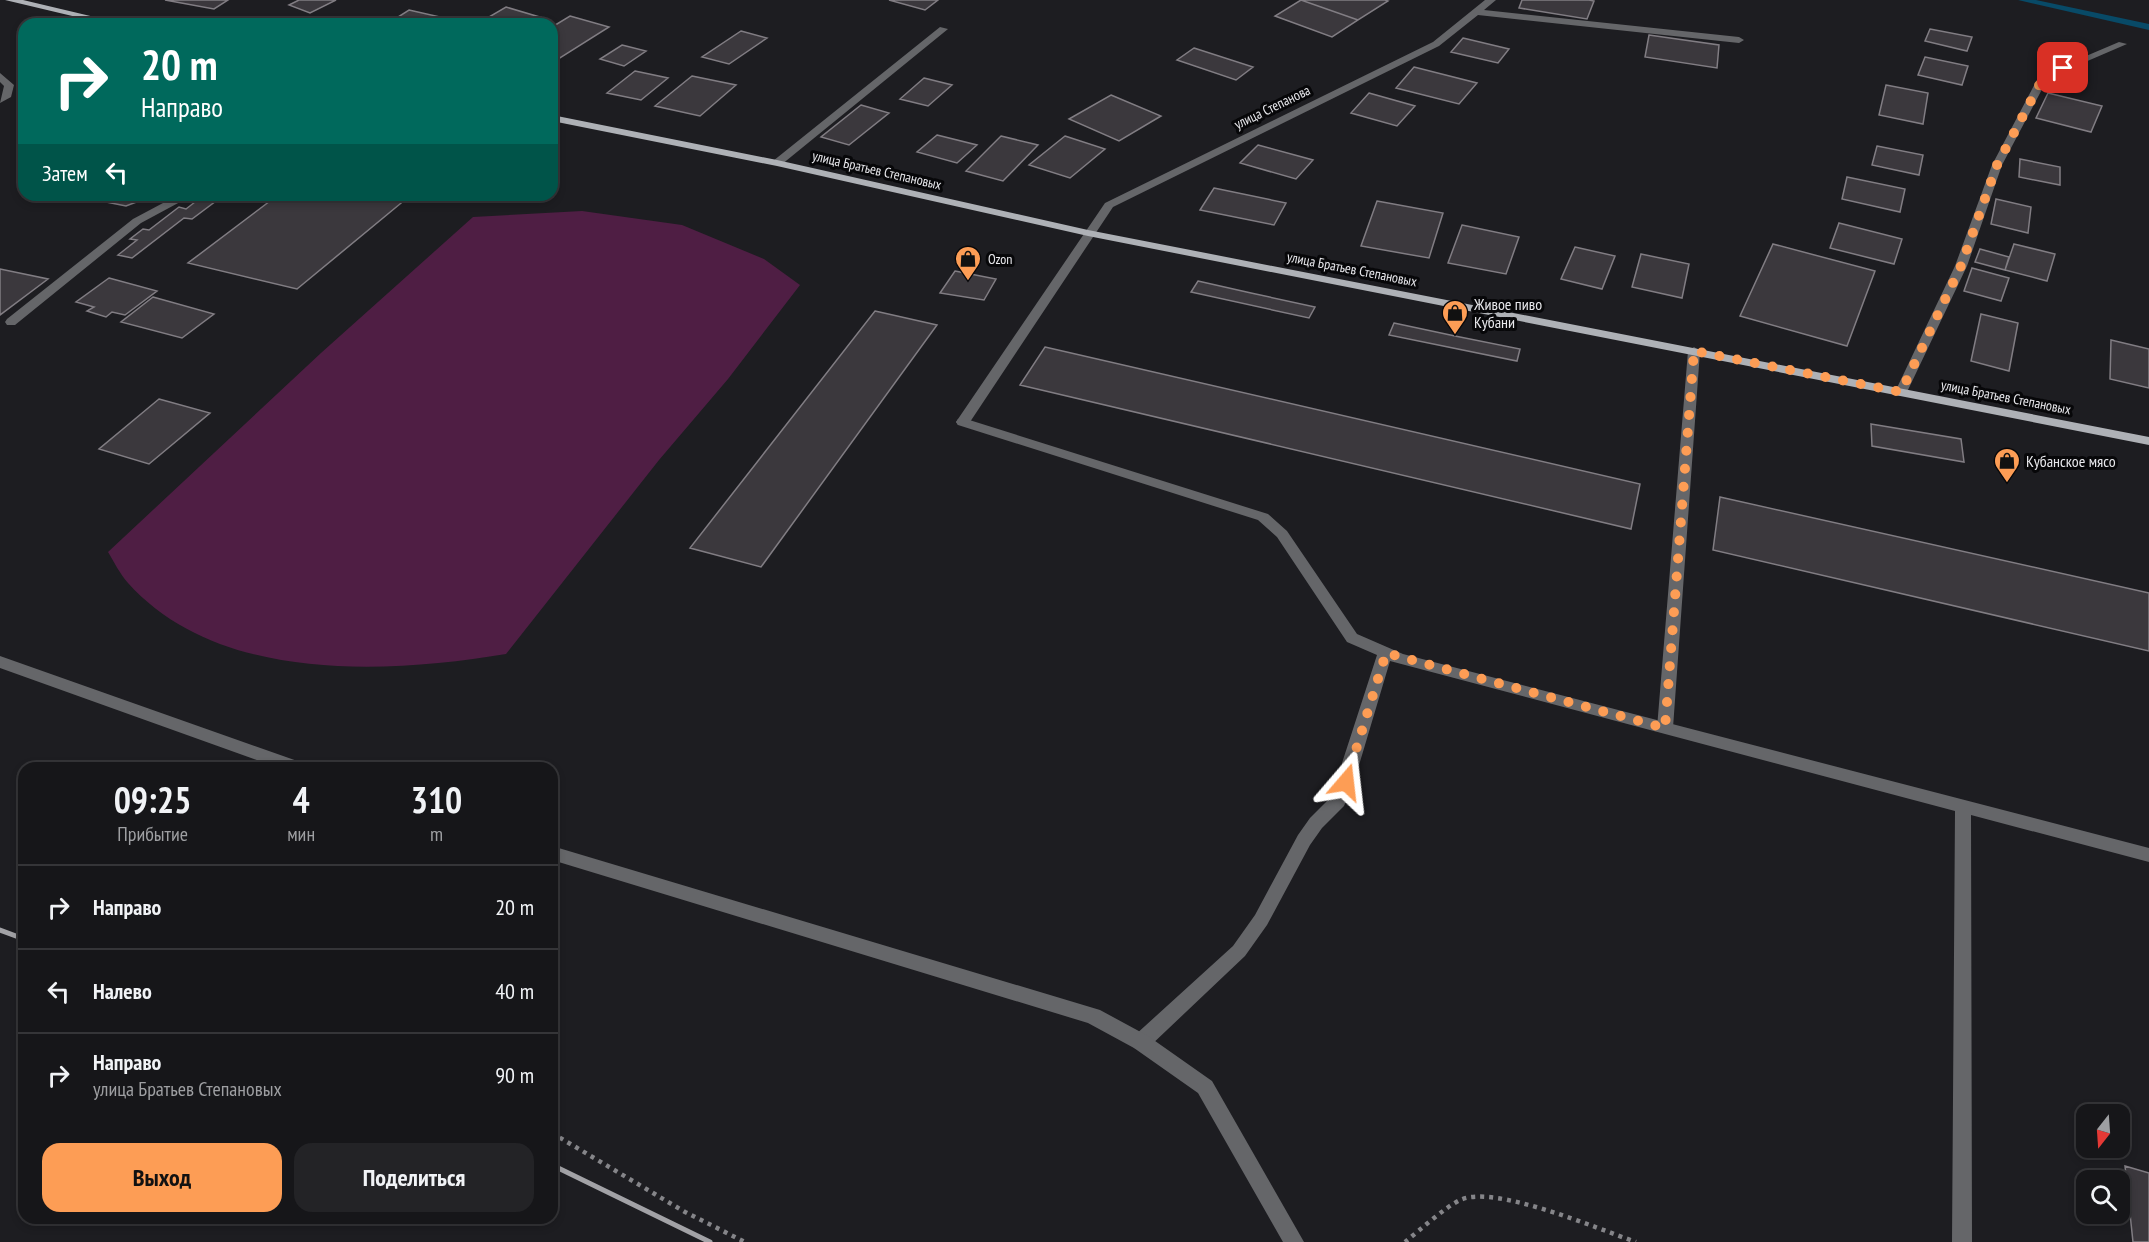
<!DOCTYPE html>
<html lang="ru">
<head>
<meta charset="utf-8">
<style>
	:root { --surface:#161619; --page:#232326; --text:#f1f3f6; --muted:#9e9fa2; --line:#353538; --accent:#fd9d55 }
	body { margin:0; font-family:"PT Sans Narrow",sans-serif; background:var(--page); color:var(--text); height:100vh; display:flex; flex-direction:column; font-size:22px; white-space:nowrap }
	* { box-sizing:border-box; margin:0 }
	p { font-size:20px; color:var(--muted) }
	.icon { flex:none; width:33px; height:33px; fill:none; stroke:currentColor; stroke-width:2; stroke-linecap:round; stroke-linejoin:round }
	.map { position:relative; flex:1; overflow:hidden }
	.drawer { position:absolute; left:18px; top:762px; width:540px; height:462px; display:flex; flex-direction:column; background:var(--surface); border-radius:18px; box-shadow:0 3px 9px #0003,0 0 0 2px var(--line) }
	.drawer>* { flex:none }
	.hud { position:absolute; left:18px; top:18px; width:540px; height:183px; border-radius:18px; box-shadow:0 3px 9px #0003,0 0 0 2px var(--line); background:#00695c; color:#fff; overflow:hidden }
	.needle { width:39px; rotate:197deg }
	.tools { position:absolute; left:2076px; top:1104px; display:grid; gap:12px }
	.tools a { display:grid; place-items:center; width:54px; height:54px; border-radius:12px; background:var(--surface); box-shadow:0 3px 9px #0003,0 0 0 2px var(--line); font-size:30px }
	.pin { position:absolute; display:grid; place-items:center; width:51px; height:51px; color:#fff; margin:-26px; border-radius:12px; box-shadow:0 3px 9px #0006 }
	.me { position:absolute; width:66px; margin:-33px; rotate:17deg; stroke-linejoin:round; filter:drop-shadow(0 0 4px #0008) }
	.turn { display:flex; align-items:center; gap:21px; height:126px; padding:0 24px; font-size:27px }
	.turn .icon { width:78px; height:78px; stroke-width:2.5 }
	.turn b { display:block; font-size:42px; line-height:51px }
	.then { display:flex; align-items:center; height:57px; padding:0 24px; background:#0003; gap:12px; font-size:22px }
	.eta { display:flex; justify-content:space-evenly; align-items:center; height:102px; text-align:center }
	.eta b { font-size:36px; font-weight:700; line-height:42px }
	.primary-button { display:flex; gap:12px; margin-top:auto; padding:12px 24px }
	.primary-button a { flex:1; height:69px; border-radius:18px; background:var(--accent); color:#111; font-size:24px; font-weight:700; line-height:69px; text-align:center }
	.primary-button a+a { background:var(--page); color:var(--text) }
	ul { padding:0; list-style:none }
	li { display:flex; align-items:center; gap:18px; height:84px; padding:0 24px; border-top:2px solid var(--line) }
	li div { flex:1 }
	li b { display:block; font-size:22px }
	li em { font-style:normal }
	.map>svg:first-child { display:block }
</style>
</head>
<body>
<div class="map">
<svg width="2149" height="1242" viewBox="0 0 2149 1242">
	<rect width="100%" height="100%" fill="#1d1d21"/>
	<!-- green -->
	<path fill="#4f1e44" d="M582,211L682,225L764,259L800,285L728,379L659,460L506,654C385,674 218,683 128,583C120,574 114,562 108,552L321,353L473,217Z"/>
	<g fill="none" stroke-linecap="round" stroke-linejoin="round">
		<!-- stream -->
		<path fill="#084a67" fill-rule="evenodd" d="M2018,0H2036L2149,24V30Z"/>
	</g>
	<!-- building -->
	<path fill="#3b383d" stroke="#817d83" stroke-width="1.5" d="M165,0H228L214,9Z
		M299,0H336L310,13L289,5Z
		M889,0H938L925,10Z
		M1301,0H1385L1388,1L1358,20Z
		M1301,0L1358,20L1332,37L1275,16Z
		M1522,0H1589L1594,1L1587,19L1519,8Z
		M506,7L543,18L532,24H477Z
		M409,10L449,19L441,24H387Z
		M570,16L609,27L552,63V27Z
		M1930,29L1972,37L1967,51L1925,41Z
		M741,31L767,38L729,64L702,57Z
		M1649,35L1719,45L1717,68L1645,57Z
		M1463,38L1509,49L1498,63L1451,52Z
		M622,45L646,51L624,66L600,59Z
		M1194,48L1253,67L1236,80L1177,60Z
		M1925,57L1968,66L1962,85L1918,75Z
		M1414,67L1477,83L1459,104L1396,88Z
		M635,71L668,78L641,100L607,93Z
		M692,76L736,85L700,116L655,106Z
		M924,78L952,85L928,106L900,99Z
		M1886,85L1928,93L1923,124L1879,115Z
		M1369,93L1415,106L1397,126L1351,113Z
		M2048,93L2102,106L2091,132L2036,118Z
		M1111,95L1161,116L1119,141L1069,119Z
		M861,105L889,113L849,145L821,137Z
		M937,135L977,145L957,163L917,152Z
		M1001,136L1038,145L1003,181L966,171Z
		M1065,136L1105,149L1070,178L1029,165Z
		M1258,145L1313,160L1296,179L1240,163Z
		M1877,146L1923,155L1919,175L1872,165Z
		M2020,159L2060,167V185L2019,177Z
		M1847,177L1905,189L1900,212L1842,199Z
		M1214,188L1286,203L1274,225L1200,210Z
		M71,195H155L126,206Z
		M204,195H224L192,219L184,218L132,258L118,255L137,240L130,239L143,229L149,230L179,207L186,209Z
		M278,195H387L406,199L297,289L188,263Z
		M1996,199L2031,207L2028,233L1991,224Z
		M1377,201L1443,213L1429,258L1361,246Z
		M1839,223L1902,239L1894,264L1830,248Z
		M1462,225L1519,237L1506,274L1448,263Z
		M1773,244L1875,271L1847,346L1740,316Z
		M2014,244L2055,254L2047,281L2005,270Z
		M1575,247L1615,256L1602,289L1561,279Z
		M1980,249L2009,257L2005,270L1975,262Z
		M1641,254L1689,264L1682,298L1632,287Z
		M1972,268L2009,278L2001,301L1964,291Z
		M0,269L48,279L0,315Z
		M955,271L996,279L984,300L940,293Z
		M109,278L157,291L125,315L112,312L106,317L87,311L94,307L76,302Z
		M1198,281L1251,293L1315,307L1309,318L1191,292Z
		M153,297L214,314L182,338L121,322Z
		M875,311L937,325L761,567L690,548Z
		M1981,314L2018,323L2009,371L1971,361Z
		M1394,323L1455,336L1520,349L1517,361L1389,335Z
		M2111,340L2149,349V388L2110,379Z
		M1045,347L1640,484L1631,529L1020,385Z
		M159,399L210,413L149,464L99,449Z
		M1871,424L1961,439L1964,462L1872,446Z
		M1720,497L2149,593V651L1713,550Z
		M2125,1166L2149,1173V1242H2133Z"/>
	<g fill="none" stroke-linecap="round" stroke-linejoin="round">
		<!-- path -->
		<path stroke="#858589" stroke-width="4.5" stroke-dasharray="4 5" stroke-linecap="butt" d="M552,1133L685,1212L745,1242
			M1405,1242C1420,1230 1444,1208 1460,1200C1494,1184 1598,1229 1636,1242"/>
		<!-- lane -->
		<path fill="#656669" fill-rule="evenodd" d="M940,27L948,29L781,165H773V161Z
			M0,73L14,85L11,97L0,103L4,86L0,82Z
			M178,195H193L141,223L15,325H7L5,322L7,319L133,219Z
			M963,418L1268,514L1287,531L1357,634L1403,654L2149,848V862L1971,815L1972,1242H1952L1955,811L1390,661L1354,782L1344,806L1322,828L1310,845L1267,925L1245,956L1148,1048L1141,1050L1134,1048L1132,1042L1134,1036L1233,946L1255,915L1298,835L1310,818L1331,797L1377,655L1347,642L1277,537L1258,520L958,425L956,422L958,419Z"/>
		<!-- street -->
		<path fill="#656669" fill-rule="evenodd" d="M1485,0H1496L1484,10L1739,37L1744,40L1739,43L1478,15L1439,46L1113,207L968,425H958L956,422L958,419L1105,203L1433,42Z
			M2119,42L2127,44L2048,78L2002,165L1967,266L1907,392L1901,396L1896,395L1895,392L1955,266L1992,165L2039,76Z
			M1694,347L1700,351L1673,728L1671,732H1659L1657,728L1688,351Z
			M0,656L303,763L305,768H279L0,668Z
			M552,846L1100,1010L1148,1036L1212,1081L1304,1242H1283L1198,1093L1134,1048L1088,1023L552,860Z"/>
		<!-- primary -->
		<path fill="#aeb1b6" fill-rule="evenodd" d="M5,0H23L124,24H106Z
			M552,115L777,160L1088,230L2149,437V445L1088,236L777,166L552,121Z"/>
		<!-- rail -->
		<path stroke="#a2a2a6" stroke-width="5" d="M0,930L24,939
			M552,1165L710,1242"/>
	</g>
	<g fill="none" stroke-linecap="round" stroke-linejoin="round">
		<!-- route -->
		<path stroke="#fd9d55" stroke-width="10" stroke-dasharray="0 18" d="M1346,782L1386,653L1665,728L1694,351L1901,392L1961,266L1997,165L2044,76L2063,68"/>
	</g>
	<!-- icons -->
	<defs>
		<symbol id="shop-pin" viewBox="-11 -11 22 30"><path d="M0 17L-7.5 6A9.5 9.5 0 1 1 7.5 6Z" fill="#fd9d55" stroke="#070709"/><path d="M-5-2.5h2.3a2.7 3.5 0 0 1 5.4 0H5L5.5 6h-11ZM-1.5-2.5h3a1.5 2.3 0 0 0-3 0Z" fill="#111"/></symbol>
	</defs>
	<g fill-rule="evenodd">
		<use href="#shop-pin" x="953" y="244" width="30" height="40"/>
		<use href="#shop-pin" x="1440" y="298" width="30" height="40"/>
		<use href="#shop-pin" x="1992" y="446" width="30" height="40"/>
	</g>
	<g text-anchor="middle" stroke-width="6" stroke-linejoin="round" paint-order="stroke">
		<!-- far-street labels -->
		<g font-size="14" fill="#e8e8ec" stroke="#070709">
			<text transform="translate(1272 107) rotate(-26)" y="5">улица Степанова</text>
			<text transform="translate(877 170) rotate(13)" y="5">улица Братьев Степановых</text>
			<text transform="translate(1352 269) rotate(11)" y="5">улица Братьев Степановых</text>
			<text transform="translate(2006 397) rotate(11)" y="5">улица Братьев Степановых</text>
		</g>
		<!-- far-poi labels -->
		<g font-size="14" fill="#e8e8ec" stroke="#070709" text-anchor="start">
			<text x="988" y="264">Ozon</text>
		</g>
		<!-- poi labels -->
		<g font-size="16" fill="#e8e8ec" stroke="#070709" text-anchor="start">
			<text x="1474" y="310">Живое пиво<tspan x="1474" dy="18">Кубани</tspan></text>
			<text x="2026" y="467">Кубанское мясо</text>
		</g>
	</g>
</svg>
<div class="tools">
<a><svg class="needle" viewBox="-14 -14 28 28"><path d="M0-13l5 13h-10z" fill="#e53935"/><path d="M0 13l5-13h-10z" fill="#9e9fa2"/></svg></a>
<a><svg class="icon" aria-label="search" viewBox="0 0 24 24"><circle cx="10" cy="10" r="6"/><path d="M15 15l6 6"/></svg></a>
</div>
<div class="pin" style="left:2063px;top:68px;background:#d93025"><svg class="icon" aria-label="arrive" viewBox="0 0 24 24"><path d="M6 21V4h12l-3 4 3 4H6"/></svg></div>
<svg class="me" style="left:1346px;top:782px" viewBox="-20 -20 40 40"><path d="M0-17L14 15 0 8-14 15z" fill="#fd9d55" stroke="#fff" stroke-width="4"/></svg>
<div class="hud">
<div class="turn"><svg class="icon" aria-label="right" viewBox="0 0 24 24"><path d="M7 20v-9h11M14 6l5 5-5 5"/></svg><div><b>20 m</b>Направо</div></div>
<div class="then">Затем<svg class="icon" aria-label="left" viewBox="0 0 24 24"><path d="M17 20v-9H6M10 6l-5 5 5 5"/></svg></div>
</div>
<section class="drawer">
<div class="eta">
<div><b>09:25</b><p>Прибытие</p></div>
<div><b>4</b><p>мин</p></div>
<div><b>310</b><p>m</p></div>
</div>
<ul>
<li><svg class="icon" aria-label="right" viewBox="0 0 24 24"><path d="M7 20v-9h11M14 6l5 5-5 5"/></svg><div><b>Направо</b></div><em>20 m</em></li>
<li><svg class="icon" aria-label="left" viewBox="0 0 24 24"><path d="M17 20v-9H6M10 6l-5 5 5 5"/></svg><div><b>Налево</b></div><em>40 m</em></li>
<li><svg class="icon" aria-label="right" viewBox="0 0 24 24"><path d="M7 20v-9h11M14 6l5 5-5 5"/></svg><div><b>Направо</b><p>улица Братьев Степановых</p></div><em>90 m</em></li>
</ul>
<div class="primary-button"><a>Выход</a><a>Поделиться</a></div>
</section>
</div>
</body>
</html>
